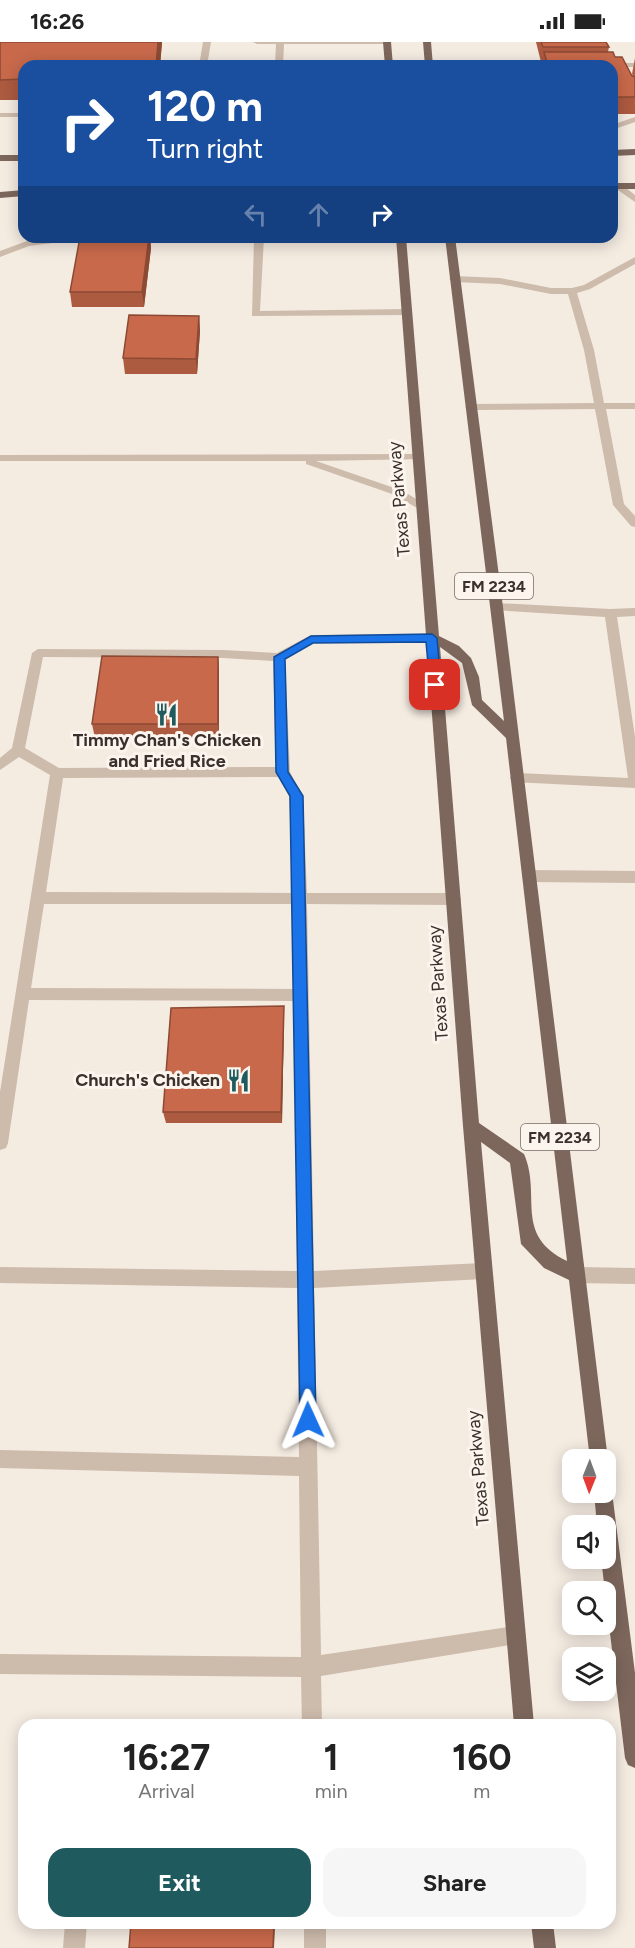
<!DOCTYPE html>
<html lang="en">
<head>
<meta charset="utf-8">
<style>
	:root { --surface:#fff; --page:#f6f6f6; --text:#222; --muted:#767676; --accent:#1f5a5e }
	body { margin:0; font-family:Figtree,sans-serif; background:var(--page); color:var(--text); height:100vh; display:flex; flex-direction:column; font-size:22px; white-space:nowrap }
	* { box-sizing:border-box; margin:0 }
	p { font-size:20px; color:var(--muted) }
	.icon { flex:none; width:33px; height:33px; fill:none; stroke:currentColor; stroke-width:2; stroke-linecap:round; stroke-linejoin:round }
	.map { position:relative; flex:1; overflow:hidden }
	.drawer { position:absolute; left:18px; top:1677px; width:598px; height:210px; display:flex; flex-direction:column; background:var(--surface); border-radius:18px; box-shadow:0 3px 15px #0003 }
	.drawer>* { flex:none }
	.hud { position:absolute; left:18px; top:18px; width:600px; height:183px; border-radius:18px; box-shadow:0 3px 15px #0003; background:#1a4fa0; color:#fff; overflow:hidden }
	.needle { width:39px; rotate:181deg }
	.tools { position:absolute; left:562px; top:1407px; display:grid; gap:12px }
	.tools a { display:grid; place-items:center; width:54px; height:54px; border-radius:12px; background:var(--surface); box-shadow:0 3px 15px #0003; font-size:30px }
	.pin { position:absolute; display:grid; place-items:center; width:51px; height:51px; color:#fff; margin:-26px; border-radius:12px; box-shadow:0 3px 9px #0006 }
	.me { position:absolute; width:66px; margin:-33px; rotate:359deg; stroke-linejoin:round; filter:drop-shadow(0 0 4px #0008) }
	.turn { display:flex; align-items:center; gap:21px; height:126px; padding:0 30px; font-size:27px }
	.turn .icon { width:78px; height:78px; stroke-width:2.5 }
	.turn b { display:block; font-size:42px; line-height:51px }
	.lanes { display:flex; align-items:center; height:57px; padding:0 30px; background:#0003; justify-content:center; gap:30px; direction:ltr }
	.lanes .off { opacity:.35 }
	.eta { display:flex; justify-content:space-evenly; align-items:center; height:102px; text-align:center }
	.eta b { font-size:36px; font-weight:700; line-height:42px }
	.action { display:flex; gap:12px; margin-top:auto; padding:12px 30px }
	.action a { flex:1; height:69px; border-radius:18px; background:var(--accent); color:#fff; font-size:24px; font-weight:700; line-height:69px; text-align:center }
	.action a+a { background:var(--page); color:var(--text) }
	.status { display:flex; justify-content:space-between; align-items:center; height:42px; padding:0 30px; background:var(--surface); direction:ltr }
	.status svg { height:16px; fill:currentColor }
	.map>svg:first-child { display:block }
</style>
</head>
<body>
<div class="status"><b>16:26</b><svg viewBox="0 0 49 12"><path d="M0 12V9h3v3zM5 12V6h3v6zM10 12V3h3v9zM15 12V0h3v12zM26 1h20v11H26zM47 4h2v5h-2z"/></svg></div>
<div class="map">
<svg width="635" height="1906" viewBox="0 0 635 1906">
	<rect width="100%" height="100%" fill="#f4ebe1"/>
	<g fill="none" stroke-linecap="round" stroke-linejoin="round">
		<!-- minor -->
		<path fill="#cdbbac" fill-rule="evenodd" d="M203,0H211L207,24H199Z
			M253,0H391L387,2H284L283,24H275L276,2H257Z
			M561,20L565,22L564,24H529Z
			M621,21H635V25H626L635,42V52L631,50L617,23Z
			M0,71H24V75H0Z
			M635,75V80L612,88V83Z
			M615,142H621L635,153V160L615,146Z
			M57,195H81L76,198L29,204L0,215V209L27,199Z
			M254,195H264L260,269L406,267L411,270L406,273L252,274Z
			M635,215V222L590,247L577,251L594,308L604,361H635V367H606L624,462L635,474V485L631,484L613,463L595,367L470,368L465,365L470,362L594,361L584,308L568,252H551L500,242L454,240L449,237L454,234L500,236L551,246H572L584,243Z
			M418,412L423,415L422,417L316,419L403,449L426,463L428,465L422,469L395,453L306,422V419H0V413Z
			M497,561L610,567L635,566V574L617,575L635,695V746L512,740L510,736L512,732L517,731L628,736L605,575L493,568L491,565Z
			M431,592L437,596L431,600L313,601L285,617L290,730L303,754L307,851H454L459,853L461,857L459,861L454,863L307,862L314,1229L483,1221L489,1223L492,1229L489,1235L483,1237L314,1246L321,1613L515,1584L522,1587L525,1594L522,1601L321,1634L322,1683H302L301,1635L0,1632V1612L301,1615L299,1434L0,1426V1408L299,1415L297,1246L0,1241V1225L297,1229L294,959L29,958L8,1101L6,1106L0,1108V1050L50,733L19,715L0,728V716L12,706L32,611L38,607L223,608L277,611L311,593ZM43,615L223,616L273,619L276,725L59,726L25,706ZM279,735L289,754L293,851L46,850L63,736ZM44,862H293L294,947L31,946Z
			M529,828L635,829V841L529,840L524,838L522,834L524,830Z
			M576,1225L635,1226V1242L576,1241L570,1239L567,1233L570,1227Z
			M65,1881H87L85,1906H63Z
			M304,1881H326V1906H304Z"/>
		<!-- major -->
		<path fill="#7d675c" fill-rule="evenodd" d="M383,0H391L393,24H385Z
			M423,0H431L433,24H425Z
			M635,107V113L612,114V108Z
			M0,113H24V119H0Z
			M612,141H635V147H612Z
			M24,148V154L0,156V150Z
			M396,195H406L439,594L459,604L471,616L479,635L482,658L504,679L445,195H455L503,565L608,1418L606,1424V1418H590L569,1238L544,1226L521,1202L510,1121L481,1100L534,1683H514L463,1084ZM440,605L462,621L472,663L506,696L567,1219C513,1193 542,1153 524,1112L479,1081Z
			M606,1442L610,1443L612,1450L635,1631V1726L628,1723L625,1716L601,1516H606V1484H597L594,1450H606Z
			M531,1881H553L556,1906H534Z"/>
	</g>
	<!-- wall -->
	<path fill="#ac5a40" d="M0,0H162L160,24H24V58H0Z
		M536,0H606L609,5L608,10L615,15L634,35L632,32L635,16V72H612V24H542L543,20H541Z
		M80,195H150L151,206L144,265H72L70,250Z
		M199,274L200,289L197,332H125L123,316Z
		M218,615L219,629V696H95L92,682Z
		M284,964V976L282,1081H166L163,1070Z"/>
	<!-- shaded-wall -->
	<path fill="#8c4a34" d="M158,0H162L160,24H156Z
		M149,195H150L151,206L144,265L142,250Z
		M199,274L200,289L197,332L196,317Z
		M218,615L219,629V696L218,682Z
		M284,964V976L282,1081L281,1070Z
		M274,1881H275L274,1906H273Z"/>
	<!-- building -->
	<path fill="#c8694b" stroke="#8c4a34" stroke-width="1.5" d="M0,0H158L156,24H24V37L0,38Z
		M541,0H606L609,5H543Z
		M544,10H613L615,15H622L632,34L635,35V55H612V24H548Z
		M80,195H149L142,250H70Z
		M129,273L199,274L196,317L123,316Z
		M102,614L218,615V682H92Z
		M284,964L281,1070H163L171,966Z
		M131,1881H274L273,1906H129Z"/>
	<!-- route -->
	<path fill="#1a73e8" stroke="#114b97" stroke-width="1.5" d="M432,592L437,596L441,643L435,647L430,643L426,600L313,601L285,617L288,730L303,754L316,1378L314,1384L308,1387L302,1384L300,1378L290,754L276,730L274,615L311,594Z"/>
	<!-- icons -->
	<defs>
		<symbol id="restaurant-bare" viewBox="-9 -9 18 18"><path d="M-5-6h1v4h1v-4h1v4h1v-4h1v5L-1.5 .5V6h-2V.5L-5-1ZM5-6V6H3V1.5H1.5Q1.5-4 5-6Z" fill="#1f5a5e" stroke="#fbf5ee" stroke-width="2.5" paint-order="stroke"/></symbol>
	</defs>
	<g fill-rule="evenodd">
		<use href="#restaurant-bare" x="150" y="656" width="33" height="33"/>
		<use href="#restaurant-bare" x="222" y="1022" width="33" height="33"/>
	</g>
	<g text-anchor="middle" stroke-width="6" stroke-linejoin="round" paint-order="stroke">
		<!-- shield labels -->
		<g fill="#fbf5ee" stroke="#756b66" stroke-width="1.5">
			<rect x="455" y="531" width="78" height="26" rx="4.5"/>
			<rect x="521" y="1082" width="78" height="26" rx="4.5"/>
		</g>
		<g font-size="16" font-weight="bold" fill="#3b302b">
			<text x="494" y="550">FM 2234</text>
			<text x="560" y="1101">FM 2234</text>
		</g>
		<!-- street labels -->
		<g font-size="18" fill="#3b302b" stroke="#fbf5ee">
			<text transform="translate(399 457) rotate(-95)" y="6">Texas Parkway</text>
			<text transform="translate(438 941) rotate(-94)" y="6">Texas Parkway</text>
			<text transform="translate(478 1426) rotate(-95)" y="6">Texas Parkway</text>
		</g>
		<!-- poi labels -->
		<g font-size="18" font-weight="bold" fill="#3b302b" stroke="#fbf5ee">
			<text x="167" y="704">Timmy Chan's Chicken<tspan x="167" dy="21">and Fried Rice</tspan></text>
			<text x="220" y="1044" text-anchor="end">Church's Chicken</text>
		</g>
	</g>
</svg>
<div class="tools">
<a><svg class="needle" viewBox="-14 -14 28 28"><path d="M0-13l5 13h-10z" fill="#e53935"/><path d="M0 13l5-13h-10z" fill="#767676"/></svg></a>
<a><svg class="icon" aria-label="sound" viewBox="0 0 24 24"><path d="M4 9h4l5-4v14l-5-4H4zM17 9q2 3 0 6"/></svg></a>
<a><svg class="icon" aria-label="search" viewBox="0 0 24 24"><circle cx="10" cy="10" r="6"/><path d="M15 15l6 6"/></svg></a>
<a><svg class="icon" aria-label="layers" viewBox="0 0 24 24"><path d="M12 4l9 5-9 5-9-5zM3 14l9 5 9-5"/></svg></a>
</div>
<div class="pin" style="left:435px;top:643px;background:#d93025"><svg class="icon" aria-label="arrive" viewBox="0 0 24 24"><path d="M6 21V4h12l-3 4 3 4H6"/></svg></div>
<svg class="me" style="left:308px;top:1378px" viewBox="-20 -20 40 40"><path d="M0-17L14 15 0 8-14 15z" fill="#1a73e8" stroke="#fff" stroke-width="4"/></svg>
<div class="hud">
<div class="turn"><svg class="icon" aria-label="right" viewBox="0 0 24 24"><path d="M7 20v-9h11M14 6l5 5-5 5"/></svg><div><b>120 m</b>Turn right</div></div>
<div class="lanes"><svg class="icon off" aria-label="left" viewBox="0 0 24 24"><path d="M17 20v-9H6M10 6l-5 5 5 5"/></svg><svg class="icon off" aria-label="ahead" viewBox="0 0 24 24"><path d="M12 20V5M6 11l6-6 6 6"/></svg><svg class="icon" aria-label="right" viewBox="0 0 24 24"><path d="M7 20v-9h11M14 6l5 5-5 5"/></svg></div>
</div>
<section class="drawer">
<div class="eta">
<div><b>16:27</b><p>Arrival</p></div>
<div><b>1</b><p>min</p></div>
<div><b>160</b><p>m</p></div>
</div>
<div class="action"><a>Exit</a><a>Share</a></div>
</section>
</div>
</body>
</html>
